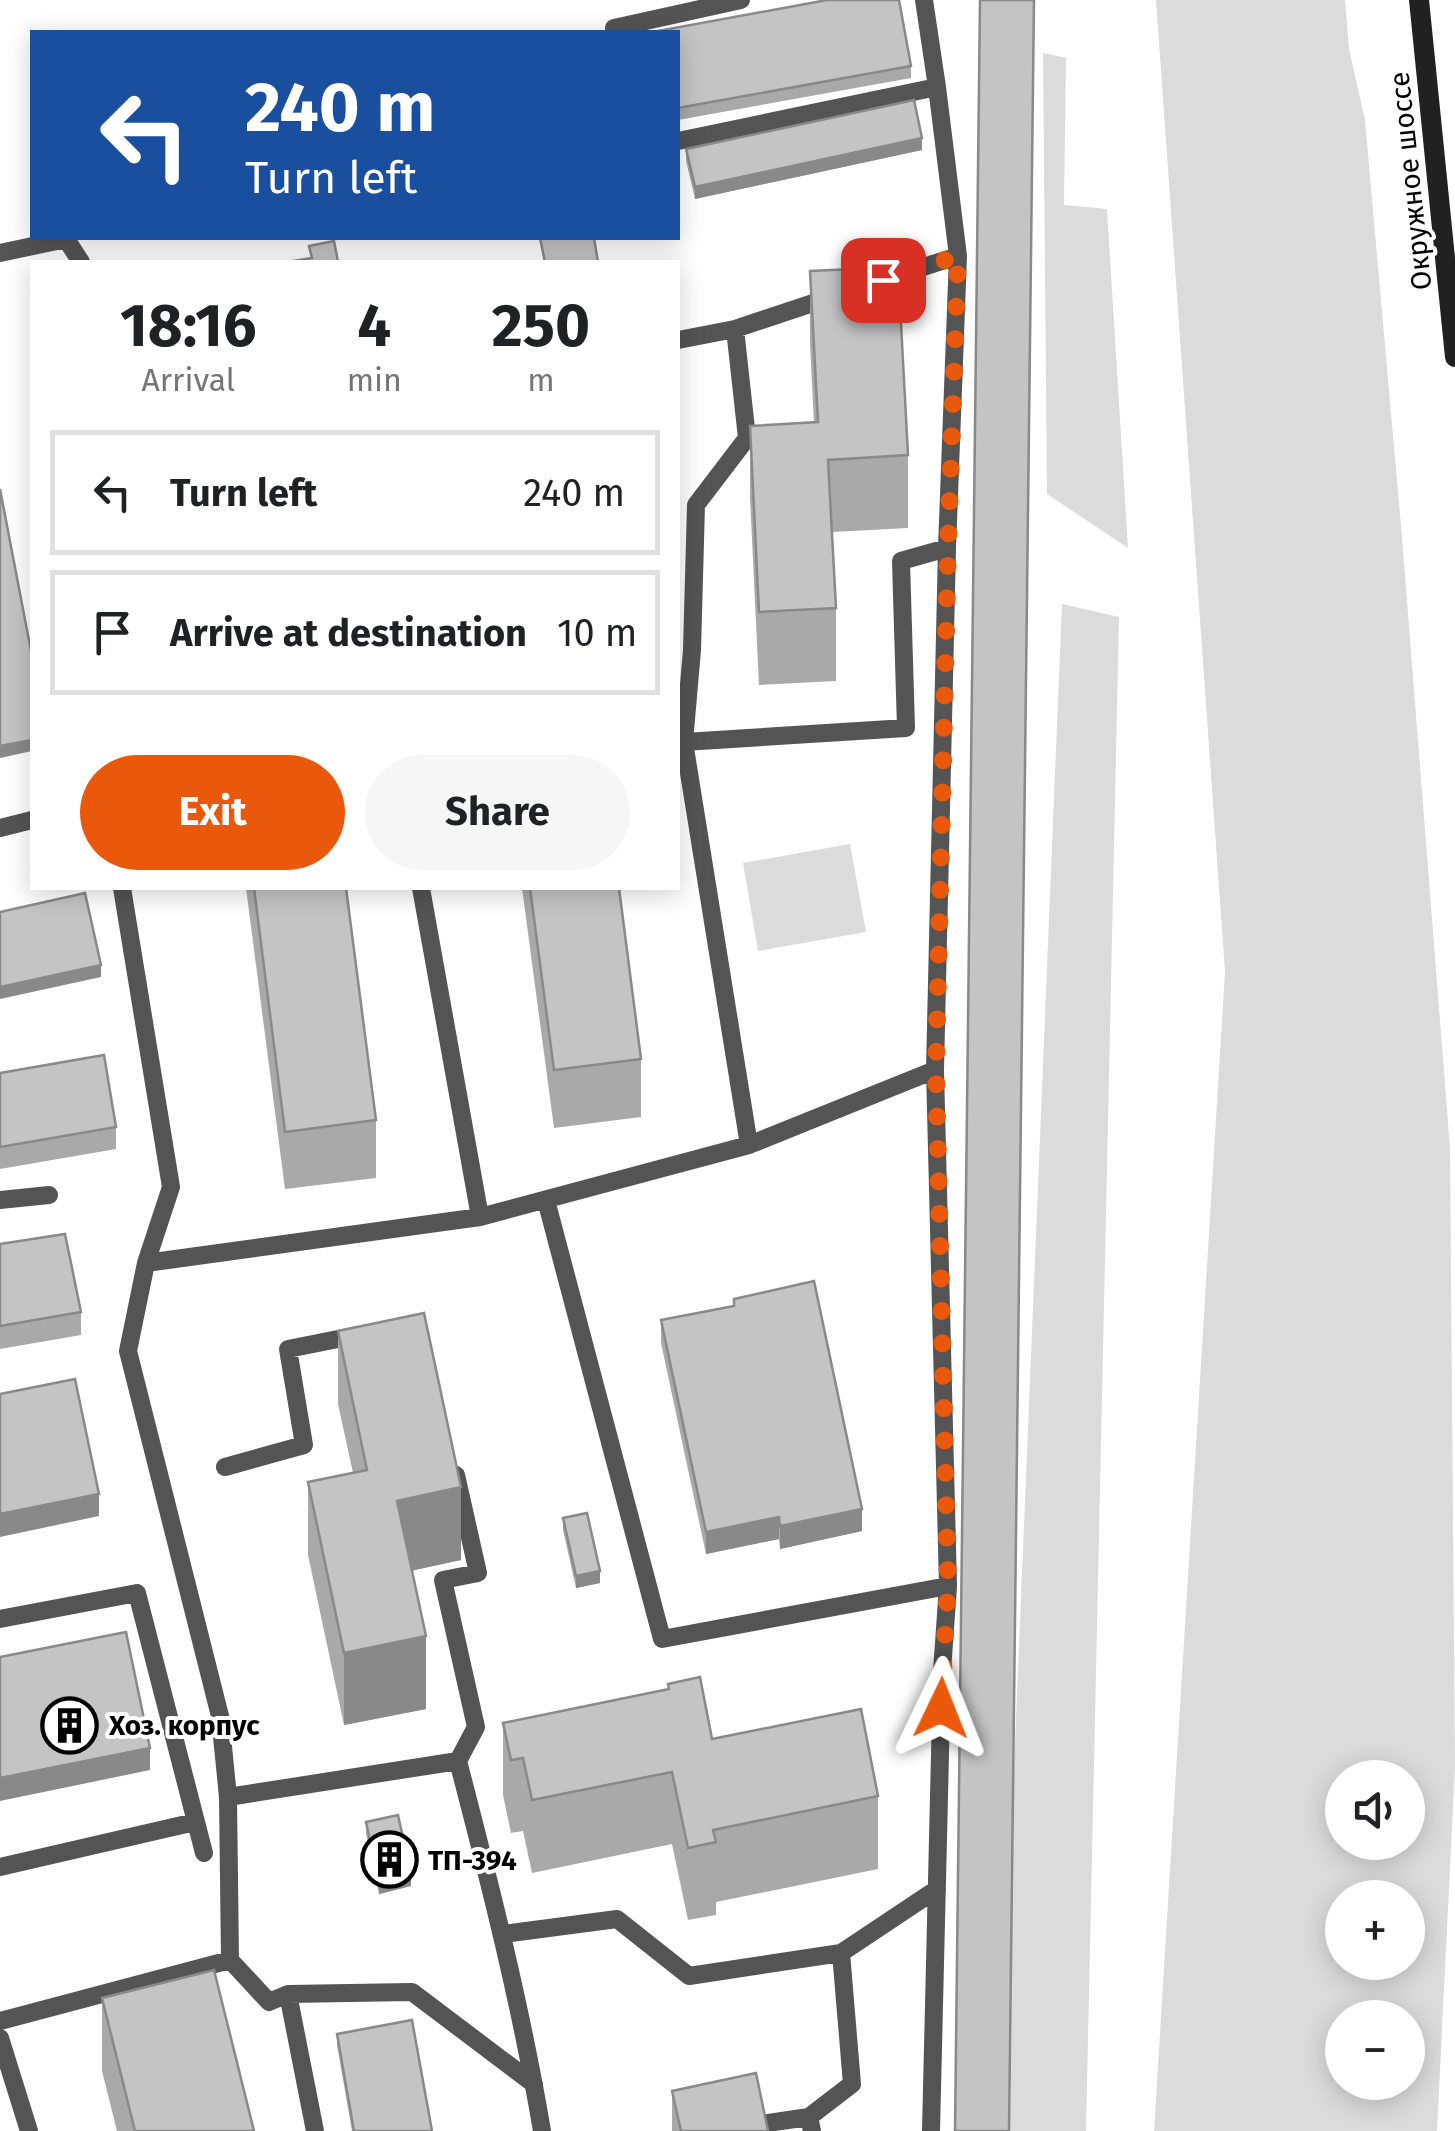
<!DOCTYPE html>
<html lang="en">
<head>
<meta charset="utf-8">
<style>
	:root { --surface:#fff; --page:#f6f6f6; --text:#202124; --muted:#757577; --line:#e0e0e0; --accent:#ea580c }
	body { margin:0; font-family:"Fira Sans",sans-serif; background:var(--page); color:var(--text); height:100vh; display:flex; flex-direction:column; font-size:38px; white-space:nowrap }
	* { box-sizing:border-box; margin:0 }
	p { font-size:32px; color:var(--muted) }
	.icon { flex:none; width:55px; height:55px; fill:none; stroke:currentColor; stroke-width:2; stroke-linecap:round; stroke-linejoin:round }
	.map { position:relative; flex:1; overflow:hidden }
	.panel { position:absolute; left:30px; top:260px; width:650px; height:630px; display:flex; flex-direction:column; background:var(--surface); border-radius:0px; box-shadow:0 5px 25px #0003 }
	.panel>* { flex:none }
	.guide { position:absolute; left:30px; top:30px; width:650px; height:210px; border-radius:0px; box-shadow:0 5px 25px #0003; background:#1a4fa0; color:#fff; overflow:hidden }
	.buttons { position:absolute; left:1325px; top:1760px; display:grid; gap:20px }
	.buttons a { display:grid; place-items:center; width:100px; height:100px; border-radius:50%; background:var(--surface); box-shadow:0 5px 25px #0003; font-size:50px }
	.pin { position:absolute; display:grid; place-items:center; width:85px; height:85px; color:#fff; margin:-42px; border-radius:20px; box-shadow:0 5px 15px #0006 }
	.me { position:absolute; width:110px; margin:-55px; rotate:2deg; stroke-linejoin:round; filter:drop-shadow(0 0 8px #0008) }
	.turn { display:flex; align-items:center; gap:35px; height:210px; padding:0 50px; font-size:45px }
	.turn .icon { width:130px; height:130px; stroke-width:2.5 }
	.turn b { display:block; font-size:70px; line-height:85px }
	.eta { display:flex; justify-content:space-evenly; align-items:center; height:170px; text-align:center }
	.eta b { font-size:60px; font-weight:700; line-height:70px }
	.cta { display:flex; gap:20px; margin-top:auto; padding:20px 50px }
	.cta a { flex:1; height:115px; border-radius:60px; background:var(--accent); color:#fff; font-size:40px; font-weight:700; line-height:115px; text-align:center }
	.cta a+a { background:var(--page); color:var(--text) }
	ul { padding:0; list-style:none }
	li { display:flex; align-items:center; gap:30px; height:125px; margin:0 20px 15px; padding:0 30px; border:5px solid var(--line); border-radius:0px }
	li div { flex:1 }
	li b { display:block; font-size:38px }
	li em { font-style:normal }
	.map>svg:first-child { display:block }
</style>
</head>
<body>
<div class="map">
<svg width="1455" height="2131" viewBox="0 0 1455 2131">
	<rect width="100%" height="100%" fill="#fff"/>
	<!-- green -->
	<path fill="#dbdbdb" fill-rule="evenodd" d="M1156,0H1345L1349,49L1365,120L1402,537L1450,1148L1455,1767L1437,2131H1154L1225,972ZM1342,1778H1408V1842H1342ZM1342,1898H1408V1962H1342ZM1342,2018H1408V2082H1342Z
		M1043,53L1066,58L1064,205L1107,209L1128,548L1047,494Z
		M1062,604L1119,617L1086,2131H999Z
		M850,844L866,932L758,951L743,863Z"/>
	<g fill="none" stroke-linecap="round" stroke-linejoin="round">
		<!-- service -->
		<path stroke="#545454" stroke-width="18" d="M924,0L937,87L958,256L947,548L935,1070L948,1586L942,1671L931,2131
			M615,32L614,28L741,0
			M678,141L937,87
			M0,253L66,239L81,262
			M879,281L958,256
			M735,329L747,438L696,505L692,650L684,742L749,1145
			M678,340L735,329L831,297
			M684,742L906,728L901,561L947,548
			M0,828L32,820
			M122,888L171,1187L146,1263L128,1351L220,1716L228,1797
			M421,888L480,1217
			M0,1200L49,1195
			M546,1200L662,1639L948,1586
			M146,1263L480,1217L749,1145L935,1070
			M225,1467L304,1445L288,1349L358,1335
			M456,1475L478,1573L443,1580L476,1727L458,1761
			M0,1619L137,1593L204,1853
			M0,1867L195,1822
			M503,1934L617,1919L689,1976L841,1953L937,1889
			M288,1994L315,2131
			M0,2021L230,1960
			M0,2038L29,2131
			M534,2084L412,1992L288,1994L269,2002L230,1960L228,1797L458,1761C490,1884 521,2006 542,2131
			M809,2117L852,2084L841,1953
			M712,2131L809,2117L812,2131"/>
		<!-- secondary -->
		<path stroke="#212121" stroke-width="20" d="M1419,0L1455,357"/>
	</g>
	<!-- wall -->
	<path fill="#a9a9a9" d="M678,32L911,66V78L678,120Z
		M686,149L922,150L695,199L686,161Z
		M810,271L908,455V528L832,532L836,608V681L759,685L750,498V426L814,423L810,344Z
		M246,888H346L376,1120V1178L285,1189Z
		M522,888H619L641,1059V1117L554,1128Z
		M0,1073L116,1127V1149L0,1169Z
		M0,1244L81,1312V1335L0,1349Z
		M661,1320L862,1531L780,1549L779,1539L706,1554L661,1343Z
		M338,1331L461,1560L412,1570L426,1709L344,1725L308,1555V1482L353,1473L338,1404Z
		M563,1518L600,1583L576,1588L563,1530Z
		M668,1684L712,1739L878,1796V1869L716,1902V1915L688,1920L672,1844L532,1873L523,1831L511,1833L503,1795V1723L668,1690Z
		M366,1822L411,1886L379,1894L366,1834Z
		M102,1998L254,2131H117L102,2071Z
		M337,2034L432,2131H352L337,2045Z
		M672,2091L768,2131H672Z"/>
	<!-- shaded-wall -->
	<path fill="#898989" d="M922,138V150L695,199V187Z
		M32,740V751L0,758V746Z
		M101,965V977L0,999V987Z
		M461,1487V1560L397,1574V1501Z
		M99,1494V1516L0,1537V1514Z
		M862,1509V1531L780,1549V1526Z
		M779,1517V1539L706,1554V1532Z
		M600,1571V1583L576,1588V1576Z
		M426,1636V1709L344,1725V1653Z
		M150,1748V1770L0,1801V1778Z
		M411,1875V1886L379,1894V1882Z"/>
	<!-- building -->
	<path fill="#c4c4c4" stroke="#898989" stroke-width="2.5" d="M827,0H899L911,66L678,108V32H659L658,31Z
		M980,0H1034L1009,2131H955Z
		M914,100L922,138L695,187L686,149Z
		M540,238H594L598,262H545Z
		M334,241L338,262H287L312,258L309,246Z
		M898,267L908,455L828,460L836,608L759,612L750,426L818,422L810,271Z
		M0,489L32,656V740L0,746Z
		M254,888H346L376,1120L285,1132Z
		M530,888H619L641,1059L554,1070Z
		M85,893L101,965L0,987V912Z
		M104,1055L116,1127L0,1147V1073Z
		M65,1234L81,1312L0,1326V1244Z
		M814,1281L862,1509L780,1526L779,1517L706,1532L661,1320L734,1306V1299Z
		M424,1313L461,1487L397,1501L426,1636L344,1653L308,1482L367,1470L338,1331Z
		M75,1379L99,1494L0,1514V1394Z
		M587,1513L600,1571L576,1576L563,1518Z
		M126,1632L150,1748L0,1778V1657Z
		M700,1677L712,1739L861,1709L878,1796L713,1830L716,1842L688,1848L672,1772L532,1800L523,1758L511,1760L503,1723L669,1689L668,1684Z
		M398,1815L411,1875L379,1882L366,1822Z
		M214,1970L254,2131H135L102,1998Z
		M412,2020L432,2131H354L337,2034Z
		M756,2073L768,2131H681L672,2091Z"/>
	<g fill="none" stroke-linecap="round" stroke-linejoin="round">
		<!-- route -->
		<path stroke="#ea580c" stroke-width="18" stroke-dasharray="0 32.4" d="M883,280L958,256L948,548L936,1070L948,1586L941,1708"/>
	</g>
	<!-- icons -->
	<defs>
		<symbol id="building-ring" viewBox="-11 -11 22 22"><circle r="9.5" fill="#fff" stroke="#000" stroke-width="1.5"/><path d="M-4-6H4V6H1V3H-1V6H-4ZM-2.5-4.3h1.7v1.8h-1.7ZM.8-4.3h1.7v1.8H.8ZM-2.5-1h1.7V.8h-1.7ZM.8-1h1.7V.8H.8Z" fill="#000"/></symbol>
	</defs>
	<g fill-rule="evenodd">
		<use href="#building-ring" x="38" y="1694" width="63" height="63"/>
		<use href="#building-ring" x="358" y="1828" width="63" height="63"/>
	</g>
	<g text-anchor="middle" stroke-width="8" stroke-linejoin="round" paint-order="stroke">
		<!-- street labels -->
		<g font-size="28" fill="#000" stroke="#fff">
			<text transform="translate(1410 181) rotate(-96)" y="10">Окружное шоссе</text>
		</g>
		<!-- poi labels -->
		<g font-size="28" font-weight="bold" fill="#000" stroke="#fff" text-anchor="start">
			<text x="109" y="1735">Хоз. корпус</text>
			<text x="428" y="1870">ТП-394</text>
		</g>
	</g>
</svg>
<div class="buttons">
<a><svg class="icon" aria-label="sound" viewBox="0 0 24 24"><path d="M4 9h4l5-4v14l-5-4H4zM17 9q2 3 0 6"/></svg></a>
<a>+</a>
<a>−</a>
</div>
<div class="pin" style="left:883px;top:280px;background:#d93025"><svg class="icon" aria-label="arrive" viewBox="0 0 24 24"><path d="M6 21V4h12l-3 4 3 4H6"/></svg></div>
<svg class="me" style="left:941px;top:1708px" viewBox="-20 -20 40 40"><path d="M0-17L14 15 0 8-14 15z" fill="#ea580c" stroke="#fff" stroke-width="4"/></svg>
<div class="guide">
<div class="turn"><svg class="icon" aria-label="left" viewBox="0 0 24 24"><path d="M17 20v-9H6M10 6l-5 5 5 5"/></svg><div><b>240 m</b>Turn left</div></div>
</div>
<section class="panel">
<div class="eta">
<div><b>18:16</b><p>Arrival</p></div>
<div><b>4</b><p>min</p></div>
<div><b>250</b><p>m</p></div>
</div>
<ul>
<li><svg class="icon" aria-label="left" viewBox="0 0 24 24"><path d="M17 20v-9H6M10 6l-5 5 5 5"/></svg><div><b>Turn left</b></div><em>240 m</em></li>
<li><svg class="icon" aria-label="arrive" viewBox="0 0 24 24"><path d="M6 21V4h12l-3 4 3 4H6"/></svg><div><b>Arrive at destination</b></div><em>10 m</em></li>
</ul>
<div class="cta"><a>Exit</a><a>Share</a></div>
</section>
</div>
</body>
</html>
